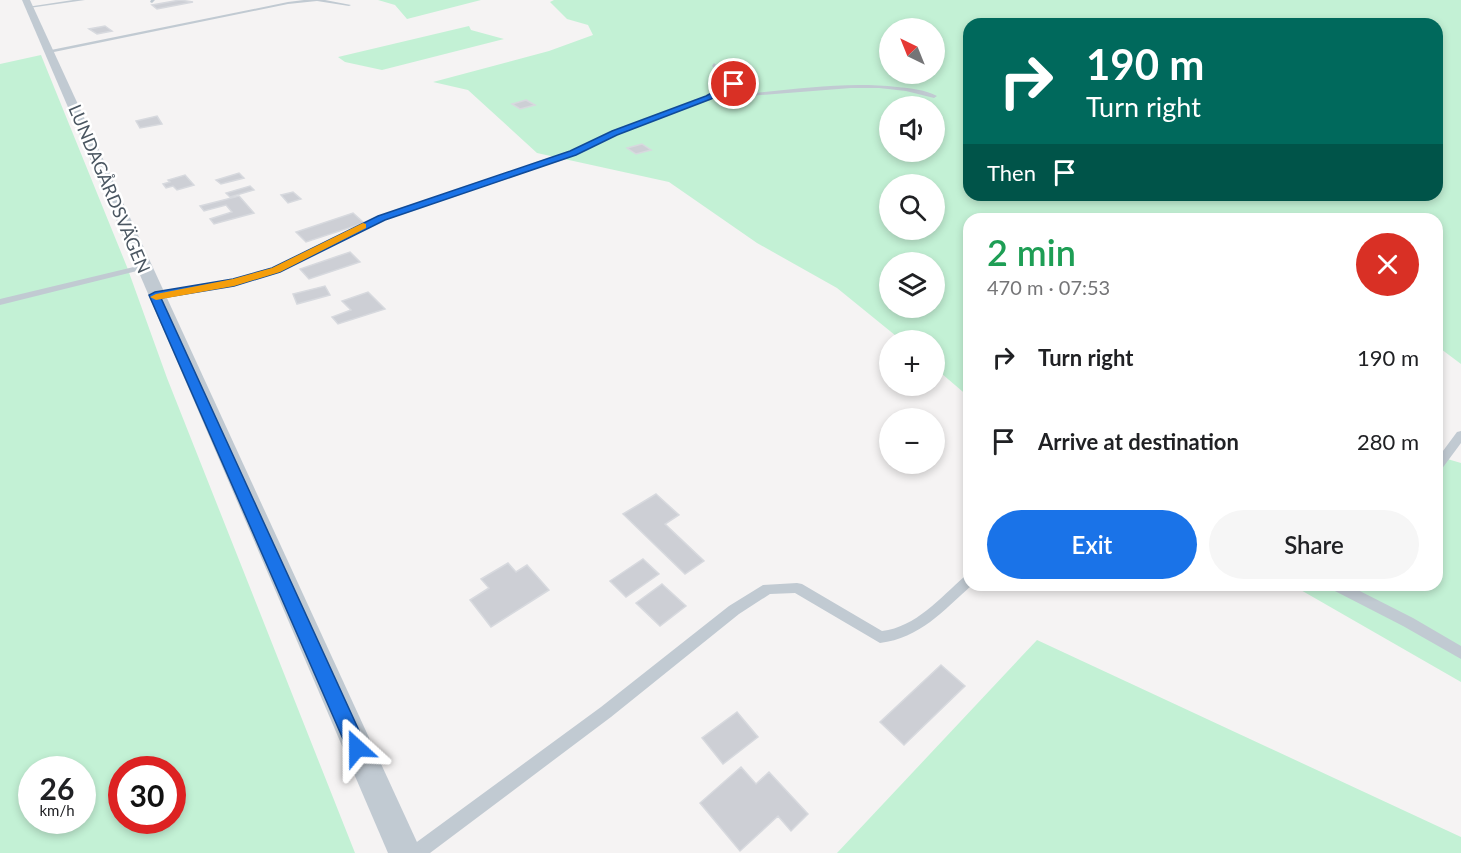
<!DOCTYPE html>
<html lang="en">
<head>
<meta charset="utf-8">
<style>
	:root { --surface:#fff; --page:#f6f6f6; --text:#202124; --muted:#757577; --accent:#1a73e8 }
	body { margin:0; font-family:Lato,sans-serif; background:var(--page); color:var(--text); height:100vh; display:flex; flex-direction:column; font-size:22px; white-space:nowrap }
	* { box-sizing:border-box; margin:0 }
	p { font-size:20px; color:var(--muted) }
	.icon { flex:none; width:33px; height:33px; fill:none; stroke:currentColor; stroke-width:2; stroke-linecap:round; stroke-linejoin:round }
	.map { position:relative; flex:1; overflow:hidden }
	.drawer { position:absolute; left:963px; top:213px; width:480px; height:378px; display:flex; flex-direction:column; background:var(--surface); border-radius:18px; box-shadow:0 3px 9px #0003 }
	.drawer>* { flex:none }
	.guide { position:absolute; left:963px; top:18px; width:480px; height:183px; border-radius:18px; box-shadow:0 3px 9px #0003; background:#00695c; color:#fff; overflow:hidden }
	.needle { width:39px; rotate:317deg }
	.controls { position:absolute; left:879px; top:18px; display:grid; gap:12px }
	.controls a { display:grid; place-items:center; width:66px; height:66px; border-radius:50%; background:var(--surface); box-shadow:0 3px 9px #0003; font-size:30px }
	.speed { position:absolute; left:18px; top:756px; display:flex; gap:12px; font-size:30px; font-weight:700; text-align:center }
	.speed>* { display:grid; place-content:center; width:78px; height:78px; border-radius:50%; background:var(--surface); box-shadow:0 3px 9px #0003; line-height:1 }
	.speed small { font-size:15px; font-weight:400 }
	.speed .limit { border:9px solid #d22; background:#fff; color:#111 }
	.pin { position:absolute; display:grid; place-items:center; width:51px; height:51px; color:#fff; margin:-26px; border:3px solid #fff; border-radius:50%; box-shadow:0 2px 6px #0007 }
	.me { position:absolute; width:66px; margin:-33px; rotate:336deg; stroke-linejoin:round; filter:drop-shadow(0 0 4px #0008) }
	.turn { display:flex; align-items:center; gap:21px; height:126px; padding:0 24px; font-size:27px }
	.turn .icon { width:78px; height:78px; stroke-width:2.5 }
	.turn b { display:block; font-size:42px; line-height:51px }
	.then { display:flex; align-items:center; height:57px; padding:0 24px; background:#0003; gap:12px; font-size:22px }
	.round { display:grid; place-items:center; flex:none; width:63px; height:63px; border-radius:32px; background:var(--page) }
	.head { display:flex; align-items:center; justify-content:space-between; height:102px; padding:0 24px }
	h1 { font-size:36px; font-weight:600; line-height:45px; color:#1e9e55 }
	.cta { display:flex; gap:12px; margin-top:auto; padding:12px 24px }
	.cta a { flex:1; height:69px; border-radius:36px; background:var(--accent); color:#fff; font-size:24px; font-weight:600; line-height:69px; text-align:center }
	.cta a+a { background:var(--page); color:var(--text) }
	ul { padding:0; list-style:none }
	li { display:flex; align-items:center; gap:18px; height:84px; padding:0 24px }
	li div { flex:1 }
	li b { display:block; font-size:22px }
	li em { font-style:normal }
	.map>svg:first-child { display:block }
</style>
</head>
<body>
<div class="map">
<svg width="1461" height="853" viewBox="0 0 1461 853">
	<rect width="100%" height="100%" fill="#f5f3f3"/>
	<!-- green -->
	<path fill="#c3f1d5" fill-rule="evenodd" d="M378,0H481L407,19L395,5Z
		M554,0H1461V364L1437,346V219H969V397L935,368L934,340H901L837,288L757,243L669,182L537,153L468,90L433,82L549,51L593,35L588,25L567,19L550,2ZM969,24H1437V195H969ZM890,28H934V74H890ZM890,106H934V152H890ZM890,184H934V230H890ZM890,262H934V308H890Z
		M469,26L471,30L504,39L382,70L345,62L338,57Z
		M41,55L127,267L167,378L355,853H0V64ZM32,770H82V820H32ZM122,770H172V820H122Z
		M1437,456L1461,463V682L1292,585H1437Z
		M1037,640L1461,837V853H837Z"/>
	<!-- building -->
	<path fill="#cdcfd5" stroke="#d7d9de" stroke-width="1.5" d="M180,0L193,2L157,9L152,5Z
		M105,26L112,31L97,34L89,29Z
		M526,100L535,105L520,109L512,104Z
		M157,116L162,124L140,128L136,121Z
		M642,144L651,150L636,154L627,148Z
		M239,173L244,178L221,184L216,180Z
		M185,175L194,185L177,190L173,186L166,188L163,184L170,182L168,180Z
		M250,186L254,190L230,197L226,193Z
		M293,192L301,199L288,203L281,195Z
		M239,196L254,213L214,224L210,219L232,212L226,205L204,211L200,206Z
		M353,213L364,223L306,242L296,232Z
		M350,252L360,262L309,279L300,269Z
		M325,286L330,295L297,304L293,294Z
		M368,292L385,309L338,324L332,317L351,310L342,301Z
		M656,494L679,515L665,524L704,561L685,574L623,514Z
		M643,559L659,574L626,597L610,581Z
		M508,563L516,572L527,565L549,590L491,627L470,600L489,588L481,579Z
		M662,584L686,606L660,626L636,603Z
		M941,665L965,686L904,745L880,722Z
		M737,712L758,737L723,764L702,738Z
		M741,767L756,784L769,772L808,814L791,831L778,816L740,851L700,803Z"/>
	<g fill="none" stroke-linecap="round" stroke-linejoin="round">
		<!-- service -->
		<path fill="#c1cad2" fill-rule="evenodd" d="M73,0H85L29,8L27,7Z
			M151,0H155L152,3L150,2Z
			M304,0H325L351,5L349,6L317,1L288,4L49,53L46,51L288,2Z
			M714,63L737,84L716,96C776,93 836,80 897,87C910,88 926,90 937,96L934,98L906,91L879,88H851L710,99L617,134L575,154L384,220L279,272L234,285L155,298L151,295L155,292L233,280L273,268L378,216L571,152L613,132L706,97L730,84L712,66Z
			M142,265H145V269L0,305V299Z
			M1461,431V443L1441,470L1437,471V459L1457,432Z
			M969,575V585H972C943,611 920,638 880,643L795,593L770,594L739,614L611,717L430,853H408L410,847L601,707L729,606L763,585L797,583L802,584L882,631C916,627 940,598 965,576Z
			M1330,585H1348L1413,618L1461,646V659L1403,626L1331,589Z"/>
		<!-- minor -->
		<path fill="#c1cad2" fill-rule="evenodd" d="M22,0H30L422,853H388Z"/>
	</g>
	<!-- route -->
	<path fill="#1a73e8" stroke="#114b97" stroke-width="1.5" d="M734,81L737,85L711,99L617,135L576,155L385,220L280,272L234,286L161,298L367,748L364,755L357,758L350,755L149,295L155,292L233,279L272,268L378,216L570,151L612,131L706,96Z"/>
	<!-- slow -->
	<path fill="#f59e0b" d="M363,223L366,224V228L280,272L234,286L156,300L150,297L156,294L233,279L272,268Z"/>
	<g text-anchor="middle" stroke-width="5" stroke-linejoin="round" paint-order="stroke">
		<!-- street labels -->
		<g font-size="18" fill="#4a5661" stroke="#fff">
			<text transform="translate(109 189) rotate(67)" y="6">LUNDAGÅRDSVÄGEN</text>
		</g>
	</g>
</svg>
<div class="controls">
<a><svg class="needle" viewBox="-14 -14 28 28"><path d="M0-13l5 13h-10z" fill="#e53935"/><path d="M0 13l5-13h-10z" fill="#757577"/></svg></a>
<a><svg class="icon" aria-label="sound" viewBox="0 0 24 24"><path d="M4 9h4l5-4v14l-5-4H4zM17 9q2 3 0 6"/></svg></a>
<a><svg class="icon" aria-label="search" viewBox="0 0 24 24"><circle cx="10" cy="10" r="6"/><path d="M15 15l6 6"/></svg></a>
<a><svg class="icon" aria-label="layers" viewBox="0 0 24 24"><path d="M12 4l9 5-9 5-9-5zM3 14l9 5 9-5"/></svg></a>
<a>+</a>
<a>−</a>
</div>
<div class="speed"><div>26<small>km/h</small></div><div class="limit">30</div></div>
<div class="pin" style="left:734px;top:84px;background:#d93025"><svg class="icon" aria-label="arrive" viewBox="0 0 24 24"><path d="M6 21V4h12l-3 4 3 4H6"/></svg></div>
<svg class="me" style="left:357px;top:748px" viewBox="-20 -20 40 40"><path d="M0-17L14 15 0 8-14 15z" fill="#1a73e8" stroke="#fff" stroke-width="4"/></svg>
<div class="guide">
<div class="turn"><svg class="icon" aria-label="right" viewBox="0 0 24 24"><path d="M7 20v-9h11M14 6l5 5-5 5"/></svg><div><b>190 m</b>Turn right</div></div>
<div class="then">Then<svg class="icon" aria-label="arrive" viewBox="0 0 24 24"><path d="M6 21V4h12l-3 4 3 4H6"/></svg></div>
</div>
<section class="drawer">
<div class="head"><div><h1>2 min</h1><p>470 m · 07:53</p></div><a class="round" style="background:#d93025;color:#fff"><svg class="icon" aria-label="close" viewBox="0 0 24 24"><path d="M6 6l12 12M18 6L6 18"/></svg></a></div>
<ul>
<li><svg class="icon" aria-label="right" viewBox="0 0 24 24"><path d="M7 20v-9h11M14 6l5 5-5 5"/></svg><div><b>Turn right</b></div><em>190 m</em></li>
<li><svg class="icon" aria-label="arrive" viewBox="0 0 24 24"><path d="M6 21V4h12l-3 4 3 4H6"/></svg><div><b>Arrive at destination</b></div><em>280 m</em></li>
</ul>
<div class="cta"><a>Exit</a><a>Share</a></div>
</section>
</div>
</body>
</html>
